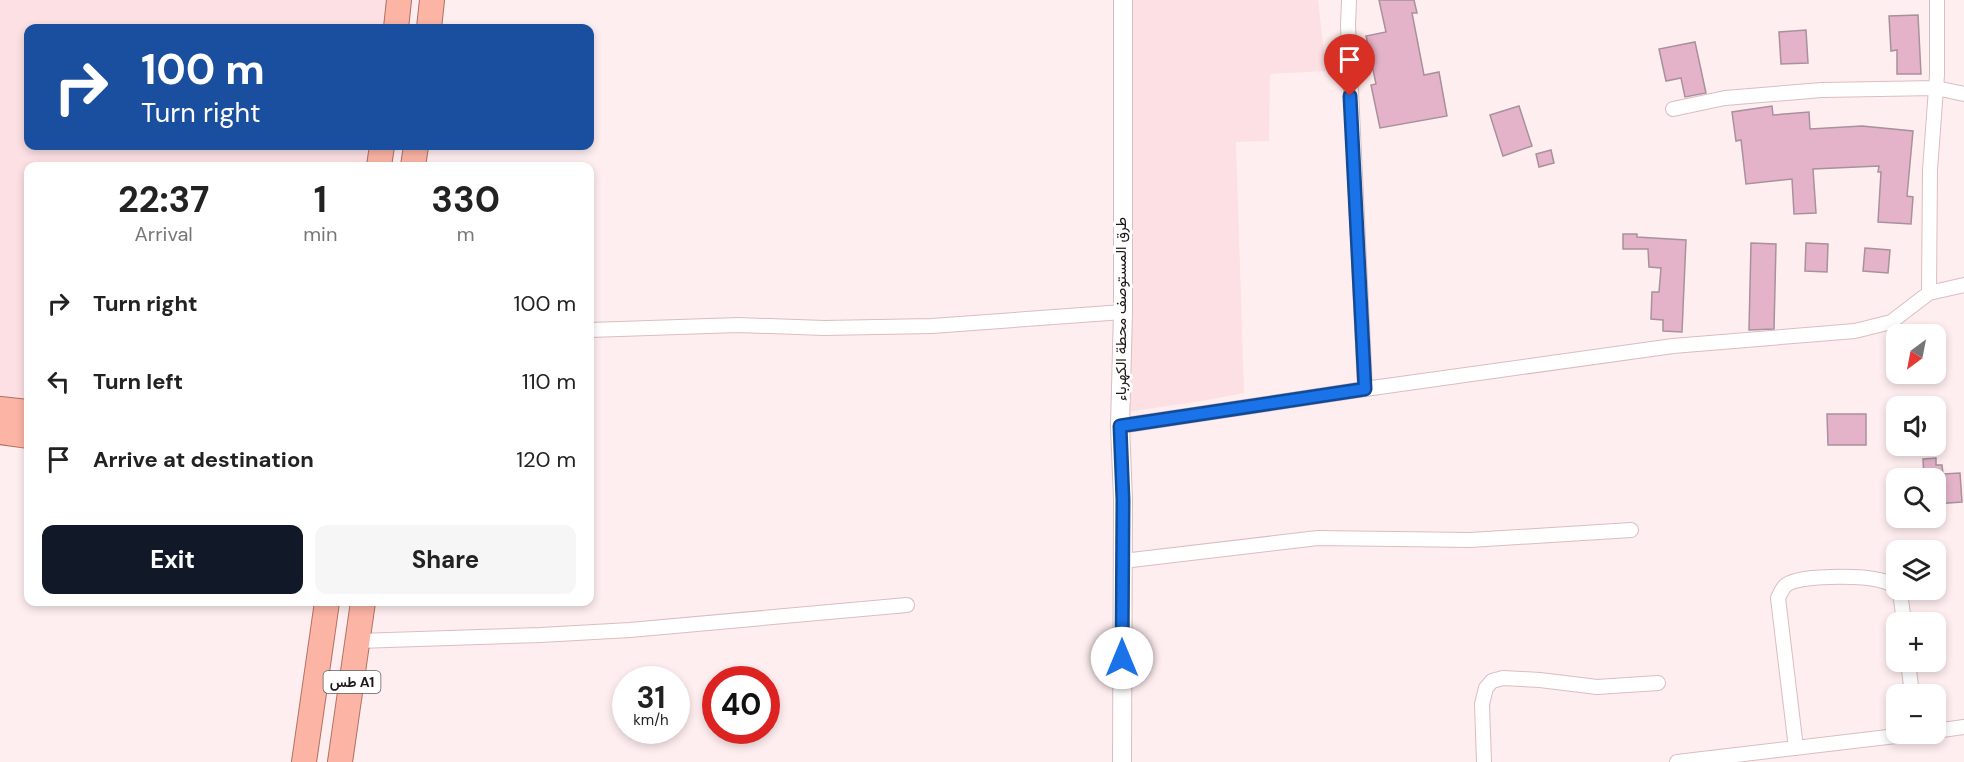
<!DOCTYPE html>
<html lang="en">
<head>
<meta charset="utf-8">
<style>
	:root { --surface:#fff; --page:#f6f6f6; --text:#222; --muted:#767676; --accent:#111827 }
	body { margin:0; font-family:"DM Sans",Vazirmatn,sans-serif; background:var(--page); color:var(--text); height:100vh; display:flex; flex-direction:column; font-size:22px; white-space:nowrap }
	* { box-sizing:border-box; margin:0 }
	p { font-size:20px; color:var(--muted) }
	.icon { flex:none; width:33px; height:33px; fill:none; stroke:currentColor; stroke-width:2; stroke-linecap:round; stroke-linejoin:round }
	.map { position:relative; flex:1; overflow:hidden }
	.details { position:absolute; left:24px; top:162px; width:570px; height:444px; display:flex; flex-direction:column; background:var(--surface); border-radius:12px; box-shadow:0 3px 9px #0003 }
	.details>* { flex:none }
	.top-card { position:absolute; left:24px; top:24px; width:570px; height:126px; border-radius:12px; box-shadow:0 3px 9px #0003; background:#1a4fa0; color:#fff; overflow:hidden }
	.needle { width:39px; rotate:212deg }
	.fabs { position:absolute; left:1886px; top:324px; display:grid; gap:12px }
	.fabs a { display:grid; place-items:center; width:60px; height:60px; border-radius:12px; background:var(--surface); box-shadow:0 3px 9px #0003; font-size:30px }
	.speed { position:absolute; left:612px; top:666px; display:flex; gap:12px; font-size:30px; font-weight:700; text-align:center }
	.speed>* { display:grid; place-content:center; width:78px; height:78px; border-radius:50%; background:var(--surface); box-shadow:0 3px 9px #0003; line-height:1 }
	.speed small { font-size:15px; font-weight:400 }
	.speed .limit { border:9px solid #d22; background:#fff; color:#111 }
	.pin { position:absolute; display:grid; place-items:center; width:51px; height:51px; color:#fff; margin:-62px -26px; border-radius:50% 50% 50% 0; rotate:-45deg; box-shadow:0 0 6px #0007 }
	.pin .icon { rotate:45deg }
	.me { position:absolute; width:66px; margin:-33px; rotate:0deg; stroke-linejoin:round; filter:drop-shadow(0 0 4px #0008) }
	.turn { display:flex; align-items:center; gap:21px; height:126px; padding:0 18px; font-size:27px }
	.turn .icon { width:78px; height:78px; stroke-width:2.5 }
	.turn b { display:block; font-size:42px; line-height:51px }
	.eta { display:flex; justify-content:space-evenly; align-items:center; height:102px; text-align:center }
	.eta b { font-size:36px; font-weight:700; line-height:42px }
	.cta { display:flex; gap:12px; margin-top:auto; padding:12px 18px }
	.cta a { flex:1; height:69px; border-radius:12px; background:var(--accent); color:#fff; font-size:24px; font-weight:700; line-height:69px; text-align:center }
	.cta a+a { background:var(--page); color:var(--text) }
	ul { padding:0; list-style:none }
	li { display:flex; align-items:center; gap:18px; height:78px; padding:0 18px }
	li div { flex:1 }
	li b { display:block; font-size:22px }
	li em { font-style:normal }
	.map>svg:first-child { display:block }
</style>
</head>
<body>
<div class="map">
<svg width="1964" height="762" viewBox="0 0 1964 762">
	<rect width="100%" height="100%" fill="#ffeeef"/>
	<!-- built -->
	<path fill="#fde0e3" d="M0,0H399L396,28H28V146H382L379,166H28V412L0,409Z
		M1126,0H1318L1326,71L1270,74L1269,141L1236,142L1244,393L1202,401L1113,414Z"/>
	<!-- building -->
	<path fill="#e4b3ca" stroke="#a8919b" stroke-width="1.5" d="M1379,0H1414L1417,13H1412L1424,75L1439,72L1447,116L1380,128L1371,85L1376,84L1366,36L1386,32Z
		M1918,15L1921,74H1897V50L1891,51L1889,16Z
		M1806,30L1808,63L1781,64L1779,32Z
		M1695,42L1706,93L1685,97L1681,78L1666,81L1659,49Z
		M1519,106L1532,146L1503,156L1490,115Z
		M1772,106L1773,115L1809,112L1810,129L1862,126L1913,131L1907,196L1913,197L1911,224L1878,222L1881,172H1878L1879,166L1813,169L1816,213L1794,214L1792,179L1746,184L1741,140L1736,141L1732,112Z
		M1551,150L1554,163L1539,167L1536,154Z
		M1623,234H1637V237L1686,240L1682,332L1663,331V320L1651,319L1652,292H1659L1661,268L1649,267L1648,249H1623Z
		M1751,243L1776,244L1774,329L1749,330Z
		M1806,243L1828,244L1827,272L1805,271Z
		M1865,248L1890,250L1888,273L1863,271Z
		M1827,414H1866V445H1828Z
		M1936,458V465H1942L1943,474L1960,473L1962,502L1935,504V478H1924L1923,459Z"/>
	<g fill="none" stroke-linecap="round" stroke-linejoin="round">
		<defs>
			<path id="minor" d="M1349,0L1348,26L1365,389
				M1673,109L1725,98L1822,90L1936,88L1964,94
				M1929,293L1930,170L1937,75V0
				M590,330L738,325L824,328L932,326L1123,312
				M1120,426L1365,389L1673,346L1855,331L1891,322L1929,293L1964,285
				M1123,561L1318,538L1470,540L1631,530
				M1897,590L1900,592L1904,622
				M358,641L541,635L630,630L907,605
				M1908,662L1912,694
				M1935,731L1964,727
				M1796,748L1778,598C1780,594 1782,589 1785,586C1796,574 1863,576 1879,580C1885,581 1892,584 1896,588
				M1484,762L1482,704L1486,688L1492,681L1503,678L1540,680L1597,687L1658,683
				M1677,762L1913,734"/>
			<path id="tertiary" d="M1122,762L1123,500L1120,426L1123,312V0"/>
			<path id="trunk" d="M396,28L399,0
				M429,28L432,0
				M379,166L382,146
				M413,166L416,146
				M0,409L28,412
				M0,432L28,436
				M304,762L327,602
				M340,762L363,602"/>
		</defs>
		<!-- minor casing -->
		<use href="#minor" stroke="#d9bec0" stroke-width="16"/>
		<!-- tertiary casing -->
		<use href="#tertiary" stroke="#d9bec0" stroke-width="20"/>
		<!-- trunk casing -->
		<use href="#trunk" stroke="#af7164" stroke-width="26"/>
		<!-- minor -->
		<use href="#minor" stroke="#fff" stroke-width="14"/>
		<!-- tertiary -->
		<use href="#tertiary" stroke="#fff" stroke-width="18"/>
		<!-- trunk -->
		<use href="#trunk" stroke="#fcb4a4" stroke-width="24"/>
	</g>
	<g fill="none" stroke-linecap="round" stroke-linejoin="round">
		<defs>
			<path id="route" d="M1122,658L1123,500L1120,426L1365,389L1350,96"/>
		</defs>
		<!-- route casing -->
		<use href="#route" stroke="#114b97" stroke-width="15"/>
		<!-- route -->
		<use href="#route" stroke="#1a73e8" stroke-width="10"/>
	</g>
	<g text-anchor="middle" stroke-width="6" stroke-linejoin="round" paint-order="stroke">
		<!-- shield labels -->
		<rect fill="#fff" stroke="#635d5d" stroke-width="1.5" x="323.5" y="671" width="57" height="22" rx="4.5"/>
		<g font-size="14" font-weight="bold" fill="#201718">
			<text x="352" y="687">طس A1</text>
		</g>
		<!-- street labels -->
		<g font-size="15" fill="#201718" stroke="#fff">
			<text transform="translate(1121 309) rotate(-90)" y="5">طرق المستوصف محطة الكهرباء</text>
		</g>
	</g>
</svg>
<div class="fabs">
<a><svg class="needle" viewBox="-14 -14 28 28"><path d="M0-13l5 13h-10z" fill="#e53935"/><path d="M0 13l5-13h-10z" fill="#767676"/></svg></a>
<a><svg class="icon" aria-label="sound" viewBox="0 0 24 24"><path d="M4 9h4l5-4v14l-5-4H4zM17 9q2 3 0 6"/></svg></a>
<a><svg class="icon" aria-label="search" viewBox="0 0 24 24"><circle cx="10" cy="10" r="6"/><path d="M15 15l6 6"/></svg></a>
<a><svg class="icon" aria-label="layers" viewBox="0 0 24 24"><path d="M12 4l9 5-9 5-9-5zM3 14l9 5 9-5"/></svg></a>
<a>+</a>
<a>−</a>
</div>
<div class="speed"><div>31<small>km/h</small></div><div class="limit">40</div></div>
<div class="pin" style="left:1350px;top:96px;background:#d93025"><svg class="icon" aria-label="arrive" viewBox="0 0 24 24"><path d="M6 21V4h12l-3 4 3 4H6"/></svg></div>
<svg class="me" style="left:1122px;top:658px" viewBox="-20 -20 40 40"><circle r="19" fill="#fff"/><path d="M0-13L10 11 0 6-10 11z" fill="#1a73e8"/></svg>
<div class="top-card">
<div class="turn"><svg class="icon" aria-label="right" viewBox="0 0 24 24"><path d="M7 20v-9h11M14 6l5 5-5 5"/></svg><div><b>100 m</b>Turn right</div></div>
</div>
<section class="details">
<div class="eta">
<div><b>22:37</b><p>Arrival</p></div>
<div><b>1</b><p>min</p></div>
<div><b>330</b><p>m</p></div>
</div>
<ul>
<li><svg class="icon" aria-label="right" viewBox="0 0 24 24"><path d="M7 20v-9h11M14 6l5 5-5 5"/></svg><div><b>Turn right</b></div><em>100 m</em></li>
<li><svg class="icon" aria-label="left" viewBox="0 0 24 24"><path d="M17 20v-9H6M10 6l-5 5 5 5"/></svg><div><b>Turn left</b></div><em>110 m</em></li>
<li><svg class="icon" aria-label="arrive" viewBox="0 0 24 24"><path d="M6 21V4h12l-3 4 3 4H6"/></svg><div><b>Arrive at destination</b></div><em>120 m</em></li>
</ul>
<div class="cta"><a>Exit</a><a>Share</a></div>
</section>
</div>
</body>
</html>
